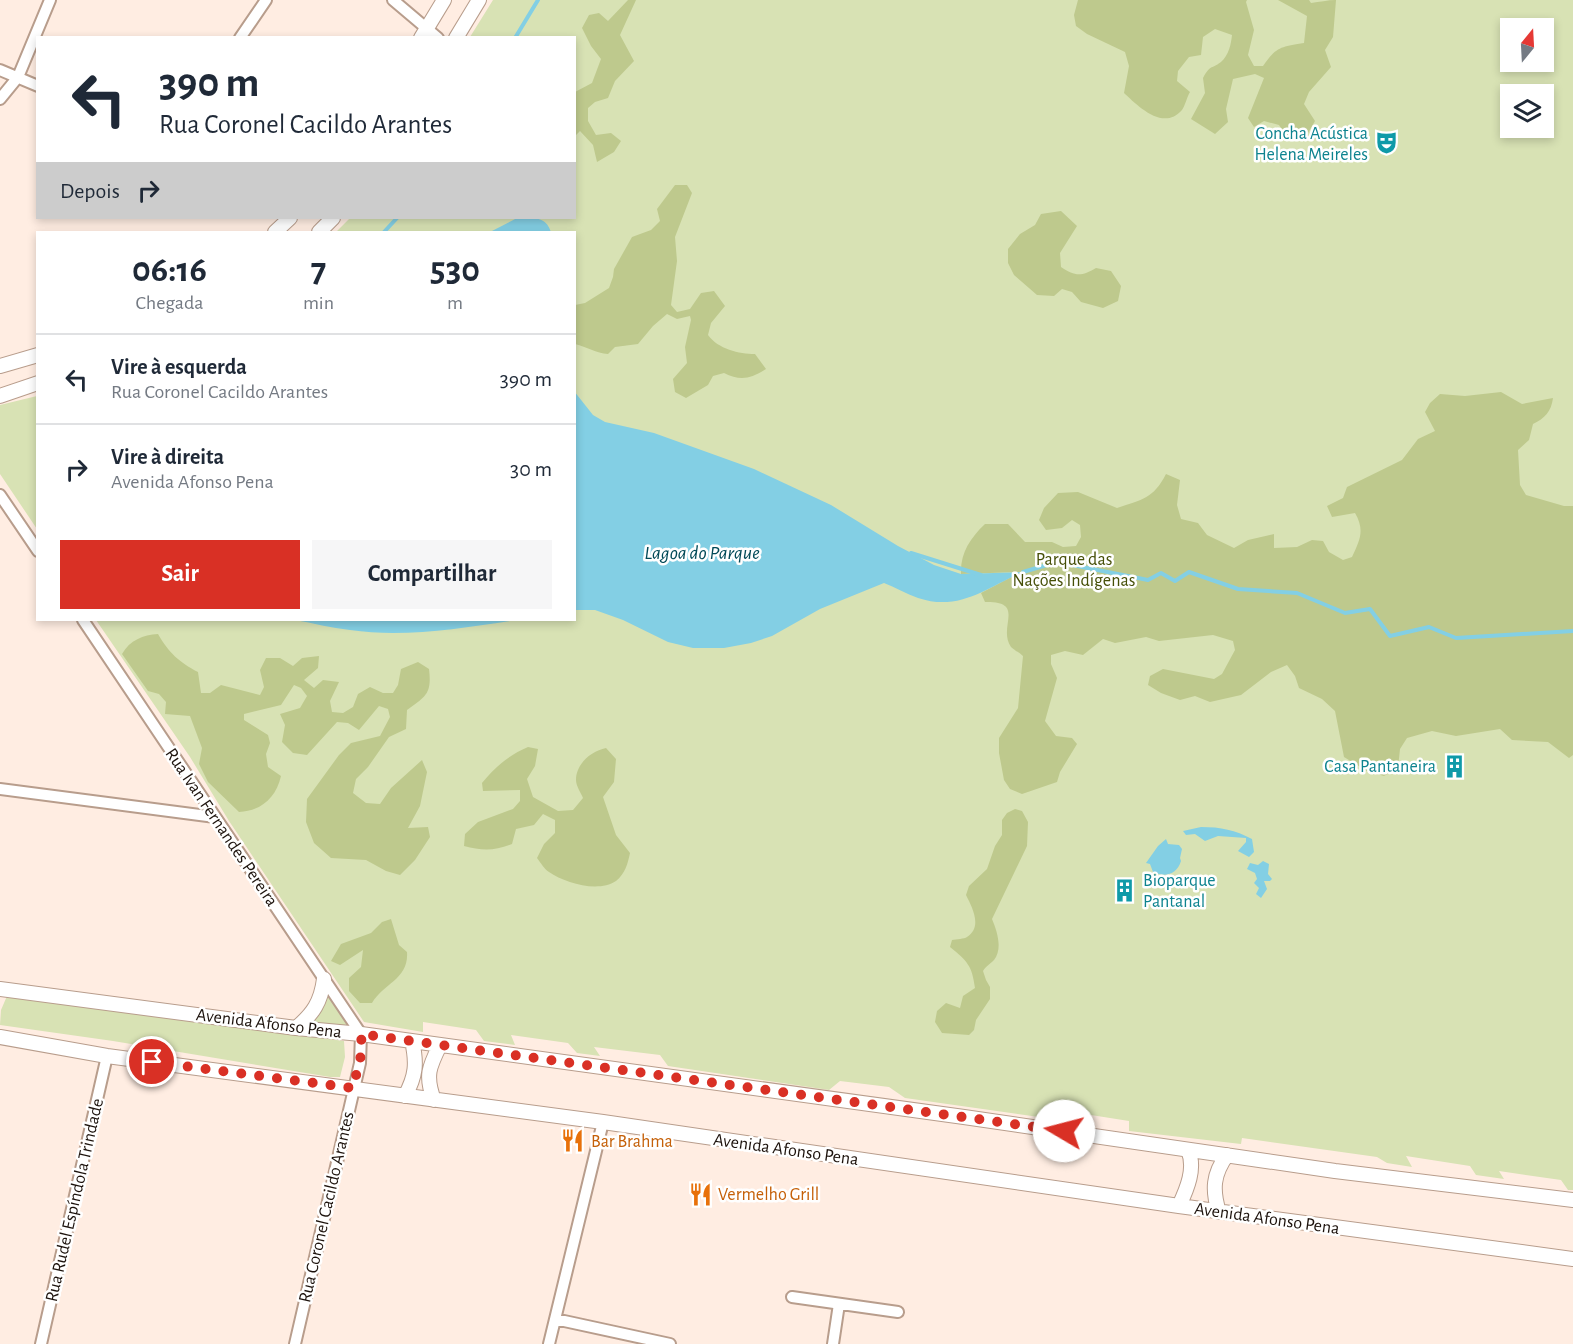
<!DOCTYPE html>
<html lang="pt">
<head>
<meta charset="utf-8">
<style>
	:root { --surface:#fff; --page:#f6f6f7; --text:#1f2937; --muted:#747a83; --line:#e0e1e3; --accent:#d93025 }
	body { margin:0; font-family:"Alegreya Sans",sans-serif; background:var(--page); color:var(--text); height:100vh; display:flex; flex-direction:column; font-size:22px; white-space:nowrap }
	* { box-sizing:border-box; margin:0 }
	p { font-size:20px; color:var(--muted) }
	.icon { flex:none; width:33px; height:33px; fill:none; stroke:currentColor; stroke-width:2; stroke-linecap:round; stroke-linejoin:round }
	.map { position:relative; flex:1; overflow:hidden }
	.side { position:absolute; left:36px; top:231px; width:540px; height:390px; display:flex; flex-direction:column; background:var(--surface); border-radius:0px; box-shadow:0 3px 9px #0003 }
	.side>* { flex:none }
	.hud { position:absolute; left:36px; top:36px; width:540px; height:183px; border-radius:0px; box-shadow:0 3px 9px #0003; background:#fff; color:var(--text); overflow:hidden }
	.needle { width:39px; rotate:18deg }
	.tools { position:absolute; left:1500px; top:18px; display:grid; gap:12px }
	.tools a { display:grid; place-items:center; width:54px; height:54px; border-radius:0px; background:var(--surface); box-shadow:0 3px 9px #0003; font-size:30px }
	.pin { position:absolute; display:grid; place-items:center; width:51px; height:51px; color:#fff; margin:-26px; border:3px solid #fff; border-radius:50%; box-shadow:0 2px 6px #0007 }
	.me { position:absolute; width:66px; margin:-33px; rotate:278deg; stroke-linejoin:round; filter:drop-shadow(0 0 4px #0008) }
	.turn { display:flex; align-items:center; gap:21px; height:126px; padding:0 24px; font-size:27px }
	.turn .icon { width:78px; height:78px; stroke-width:2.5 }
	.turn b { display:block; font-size:42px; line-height:51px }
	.then { display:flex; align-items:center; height:57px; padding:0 24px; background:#0003; gap:12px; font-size:22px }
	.eta { display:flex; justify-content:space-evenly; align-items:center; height:102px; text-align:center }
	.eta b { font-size:36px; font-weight:700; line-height:42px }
	.button { display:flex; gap:12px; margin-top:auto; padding:12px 24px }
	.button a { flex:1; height:69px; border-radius:0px; background:var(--accent); color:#fff; font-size:24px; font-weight:700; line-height:69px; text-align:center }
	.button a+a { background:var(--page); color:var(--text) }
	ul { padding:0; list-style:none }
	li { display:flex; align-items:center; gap:18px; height:90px; padding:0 24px; border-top:2px solid var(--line) }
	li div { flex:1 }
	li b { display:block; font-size:22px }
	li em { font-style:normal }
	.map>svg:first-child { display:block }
</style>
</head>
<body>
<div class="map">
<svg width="1573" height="1344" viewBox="0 0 1573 1344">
	<rect width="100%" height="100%" fill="#ffede2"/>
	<!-- green -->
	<path fill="#d8e2b4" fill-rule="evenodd" d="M493,0H1573V1190H1568L1561,1180L1499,1171L1504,1179L1476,1175L1470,1166L1406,1156L1412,1167L1387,1163L1377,1157L1242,1138L1241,1144L1129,1131V1121L1053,1109L1060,1120L905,1098L889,1087L840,1081L829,1090L668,1066L660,1055L594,1047L600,1056L577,1053L568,1043L511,1035L515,1045L484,1041L476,1030L423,1022V1032L364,1022L229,821L190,757L96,620H574V232H336L350,218H574V38L470,37ZM1510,28H1544V62H1510ZM1510,94H1544V128H1510Z
		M37,396V529L0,474V405Z
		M325,990L350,1028L305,1023Z
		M7,996L344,1041L345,1057L340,1077H330L113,1041L0,1025L1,1010Z"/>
	<!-- forest -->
	<path fill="#bec98d" d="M628,0H636L620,35L634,61L615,81L608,98L595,102L588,108V121L596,135L611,133L621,141L614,152L597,162L593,145L580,131L575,136V92L592,83L601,59L591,46L582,28L589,15L599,13L608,21Z
		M1078,0H1247L1246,2L1254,30L1248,55L1254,66H1263C1277,46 1281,47 1304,43L1307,16L1278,0H1309L1311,3C1320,2 1327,0 1336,0L1333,37L1325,50L1331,67L1309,92L1304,104L1315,121L1308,133L1288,138L1279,125L1264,121L1254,127L1248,118L1264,78L1255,74L1233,79L1226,109L1228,122L1215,134L1191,119L1205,93L1203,78C1211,64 1210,70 1221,62C1229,55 1231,44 1232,35L1215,29L1203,37L1201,55L1189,57L1178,71L1177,81L1190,92C1187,97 1185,106 1182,110C1163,132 1137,105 1124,93L1129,66L1125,52L1087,34L1076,26L1074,15Z
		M675,185H687L692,193L675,237L677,261L671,305L677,312L690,309L701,293L714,291L725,306L711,323L708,335C718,349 739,354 755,354L766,369C751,379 740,381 724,373L713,376L708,385L686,398L675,392L673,379L687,363L685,347L691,320L690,316L677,319L667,314L653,326L638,344L615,347L608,354C596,353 587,347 575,344V305L585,303L609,288L613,277L614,269L632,237L651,230L660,221L657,209Z
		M1061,211L1077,226L1060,253L1061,267C1075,276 1081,277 1096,268L1111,271L1121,286L1118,301L1103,308L1081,302L1072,292L1062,289L1054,296L1037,295L1014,275L1008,263V249L1020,234L1035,225L1041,214Z
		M1501,392L1522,404L1553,398C1551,412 1545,418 1533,424L1529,440L1518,450L1520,485L1526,495L1564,506H1573V755L1569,758L1548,742L1512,740L1500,729L1456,736L1432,731L1407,738L1400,749L1398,768L1384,776L1367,771L1344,757L1335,711L1322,699L1299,688L1295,676L1287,665L1271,672L1241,695L1210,702L1195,696L1180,700L1161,693L1148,685L1150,676L1163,669L1214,679L1222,674L1235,650L1233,641L1213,635L1159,641L1146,637L1115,643L1103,639L1083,655L1065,651L1051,655V664L1057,678L1045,721L1056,736L1072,738L1077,744L1060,772L1057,782L1022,794L1010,789L1004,780L999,753V738L1018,708L1023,656C1020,653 1014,650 1011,647C997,627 1027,601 985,602L981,593L1021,572L961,574C960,554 970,538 985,524H1008L1025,542H1052L1063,547L1076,546L1081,537L1080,525L1072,520L1062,528L1046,530L1039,520L1044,508L1058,493L1078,492L1117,508C1143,499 1153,499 1166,474L1180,480L1177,505L1181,519L1198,523L1207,535L1234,548L1248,540L1274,534V548L1297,547L1312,540L1323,541L1329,552L1343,560L1352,557C1360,540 1365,530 1355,513L1332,517L1327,506L1343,498L1347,487L1402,460L1418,439L1435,431L1425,412L1430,403L1440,394L1465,396Z
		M158,634C169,653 179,662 198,672L201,693H210L221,685L260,695L264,687L260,670L266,658H280L293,666L302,658L319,656L318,668L304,680L314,688L323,680L339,682L330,701L332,712L343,713L353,707L358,694L370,687L383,693H393L398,685L401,669L418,662L429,669C432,694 426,696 407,710L406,729L389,737L368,767L356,779L353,793L366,803L380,804L391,788L422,760L427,772L420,806L408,828L428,827L430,837L415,860L400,875L386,871L366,860L331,858L314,843L306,822L307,799L339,755L351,743L380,736L390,717L388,709L379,706L359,730L348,723L337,722L307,755L293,753L282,742L285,725L280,714L300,708L307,696L301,688L294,685L281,705L244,714V720L268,735L270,743L266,754L268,767L281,776C276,798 261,811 239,812L208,782L199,764L202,748L190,716L165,714L166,702L159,694L148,691L122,654C130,640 143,635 158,634Z
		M528,747L538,749L535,766L527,779L533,797L558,811L573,810L583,798C581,793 576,786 576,780C576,764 591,751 606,748L616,759L614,782L603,797L616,835L630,853C628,863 625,874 616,881C598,893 565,883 549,872C544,869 541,863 537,858L544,844L555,833V820L543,814L534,825L516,829L512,844C495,851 482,851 464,846L465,834L478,822L513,809L520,801V790L483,791L482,783C495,767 509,755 528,747Z
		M1015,809L1022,811L1028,822L1027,846L992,919C997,931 1003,949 994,960C990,964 986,966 983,971L986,980L990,987V999L976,1020L974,1030L969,1035L942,1033L935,1022L937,1011L946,1003L960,1008L963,996L975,988C972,965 967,961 950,947L952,940C957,939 964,939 967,937C983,927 972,907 966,895L969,886L987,869L995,846L1002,835V820L1007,813Z
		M391,919L399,945L407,952C409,979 384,983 372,1003H360L349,991V978L361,967L363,950L340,965L331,961L341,944L371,933L382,922Z"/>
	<!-- water -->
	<path fill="#83cfe4" d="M517,218C532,217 546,216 551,232H490Z
		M574,391L593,415L605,422L654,433L754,469L831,505L898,546L934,565L961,574L1023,572C987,587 960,612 918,598C906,594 895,587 884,583L820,609L772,636L751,643L724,648H693L668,642L623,620L595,610H575Z
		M295,620H516C462,628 405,638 350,630C331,628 313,623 295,620Z
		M1201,827C1221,827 1235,830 1252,839L1254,852L1249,857L1238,851L1246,842V838L1218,836L1205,841L1195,834L1186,835L1183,831Z
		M1166,839L1168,844L1179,845L1182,849L1180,858L1181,861C1177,874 1166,878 1153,872L1150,864L1146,863L1158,846Z
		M1263,861L1269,864L1268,874L1272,879L1270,881H1264L1267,889L1261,898L1256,894L1259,888L1254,883L1257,879L1255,873L1247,869L1250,863L1258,865Z"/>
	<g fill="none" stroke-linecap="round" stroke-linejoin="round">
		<!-- stream -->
		<path stroke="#83cfe4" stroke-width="4" d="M515,38L538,0
			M384,232L397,218
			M911,553L981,575
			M1023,572L1057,562L1148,580L1161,573L1175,581L1189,572L1238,589L1297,593L1345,613L1370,609L1390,636L1429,627L1456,638L1573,631"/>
		<defs>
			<path id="street" d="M393,0L438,38
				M240,38L266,0
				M0,70L38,86
				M0,99L18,77L50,0
				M0,495L38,551
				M83,620L361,1034L360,1063L295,1344
				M0,789L215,817
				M792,1297L898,1312
				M555,1319L670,1344
				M41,1344L107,1056
				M549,1344L603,1122
				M833,1344L839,1304"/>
			<path id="secondary" d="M421,38L444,0
				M456,38L479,0
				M275,232L290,218
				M319,232L333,218
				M0,366L38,355
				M0,396L38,383
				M0,989L296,1028L361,1034L964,1117L1335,1171L1573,1200
				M296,1028C313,1014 321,1002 324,979
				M0,1037L107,1056L603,1122L1179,1206L1573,1259
				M405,1096C416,1076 417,1063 412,1041
				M434,1100C425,1076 429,1067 440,1045
				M1179,1206C1187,1189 1196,1168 1188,1150
				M1219,1212C1212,1190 1213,1174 1227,1155"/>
		</defs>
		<!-- street casing -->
		<use href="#street" stroke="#b89d8c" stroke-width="14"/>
		<!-- secondary casing -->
		<use href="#secondary" stroke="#b89d8c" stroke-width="16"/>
		<!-- street -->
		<use href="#street" stroke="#fff" stroke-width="10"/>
		<!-- secondary -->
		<use href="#secondary" stroke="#fff" stroke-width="14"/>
	</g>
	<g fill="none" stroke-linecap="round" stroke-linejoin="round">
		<!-- route -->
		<path stroke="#d93025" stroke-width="10" stroke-dasharray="0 18" d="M152,1062L353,1088L362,1051L361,1034L1064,1131"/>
	</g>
	<!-- icons -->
	<defs>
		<symbol id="theatre-bare" viewBox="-9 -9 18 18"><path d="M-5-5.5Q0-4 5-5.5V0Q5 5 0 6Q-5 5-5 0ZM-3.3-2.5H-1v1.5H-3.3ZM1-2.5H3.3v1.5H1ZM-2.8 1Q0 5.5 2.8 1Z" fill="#0f9aa8" stroke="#fff" stroke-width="2.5" paint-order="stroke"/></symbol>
		<symbol id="building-bare" viewBox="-9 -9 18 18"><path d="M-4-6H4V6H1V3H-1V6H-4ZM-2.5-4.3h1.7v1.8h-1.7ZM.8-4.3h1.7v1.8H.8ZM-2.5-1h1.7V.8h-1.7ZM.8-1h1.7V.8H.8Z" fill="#0f9aa8" stroke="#fff" stroke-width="2.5" paint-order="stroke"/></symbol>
		<symbol id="restaurant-bare" viewBox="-9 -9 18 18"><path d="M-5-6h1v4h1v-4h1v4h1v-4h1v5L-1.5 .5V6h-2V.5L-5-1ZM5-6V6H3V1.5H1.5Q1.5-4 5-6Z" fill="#e8710a" stroke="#fff" stroke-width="2.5" paint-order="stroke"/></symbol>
	</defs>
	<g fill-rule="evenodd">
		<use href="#theatre-bare" x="1370" y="126" width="33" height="33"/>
		<use href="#building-bare" x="1438" y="750" width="33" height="33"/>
		<use href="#building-bare" x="1108" y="874" width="33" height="33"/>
		<use href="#restaurant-bare" x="556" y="1124" width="33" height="33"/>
		<use href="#restaurant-bare" x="684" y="1178" width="33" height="33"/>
	</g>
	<g text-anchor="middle" stroke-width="5" stroke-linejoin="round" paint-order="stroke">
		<!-- culture labels -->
		<g font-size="18" fill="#0d838f" stroke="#fff" text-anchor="end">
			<text x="1368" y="139">Concha Acústica<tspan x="1368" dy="21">Helena Meireles</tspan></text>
			<text x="1436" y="772">Casa Pantaneira</text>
			<text x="1143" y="886" text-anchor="start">Bioparque<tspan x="1143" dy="21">Pantanal</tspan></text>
		</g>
		<!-- park labels -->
		<g font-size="18" fill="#464f08" stroke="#fff">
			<text x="1074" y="565">Parque das<tspan x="1074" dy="21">Nações Indígenas</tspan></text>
		</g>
		<!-- street labels -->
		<g font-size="18" fill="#1c120c" stroke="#fff">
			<text transform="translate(222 827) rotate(56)" y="6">Rua Ivan Fernandes Pereira</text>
			<text transform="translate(269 1023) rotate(7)" y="6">Avenida Afonso Pena</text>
			<text transform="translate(786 1149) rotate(8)" y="6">Avenida Afonso Pena</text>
			<text transform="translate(74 1200) rotate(-77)" y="6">Rua Rudel Espíndola Trindade</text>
			<text transform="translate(326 1207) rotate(-77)" y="6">Rua Coronel Cacildo Arantes</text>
			<text transform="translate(1267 1218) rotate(8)" y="6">Avenida Afonso Pena</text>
		</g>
		<!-- food labels -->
		<g font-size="18" fill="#c56008" stroke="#fff" text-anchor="start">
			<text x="591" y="1147">Bar Brahma</text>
			<text x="718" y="1200">Vermelho Grill</text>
		</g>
		<!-- water labels -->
		<g font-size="20" font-style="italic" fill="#004957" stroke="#fff">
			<text x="702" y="559">Lagoa do Parque</text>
		</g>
	</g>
</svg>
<div class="tools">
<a><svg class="needle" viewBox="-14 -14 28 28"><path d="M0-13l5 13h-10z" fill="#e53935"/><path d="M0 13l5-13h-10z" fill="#747a83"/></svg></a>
<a><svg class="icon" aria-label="layers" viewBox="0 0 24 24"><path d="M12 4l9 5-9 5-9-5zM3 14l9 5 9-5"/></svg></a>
</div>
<div class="pin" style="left:152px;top:1062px;background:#d93025"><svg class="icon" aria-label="arrive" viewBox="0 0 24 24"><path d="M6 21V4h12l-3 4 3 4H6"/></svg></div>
<svg class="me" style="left:1064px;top:1131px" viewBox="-20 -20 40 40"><circle r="19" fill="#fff"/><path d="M0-13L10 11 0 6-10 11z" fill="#d93025"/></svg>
<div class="hud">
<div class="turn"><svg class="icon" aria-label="left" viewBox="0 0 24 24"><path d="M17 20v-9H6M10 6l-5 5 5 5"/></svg><div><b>390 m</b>Rua Coronel Cacildo Arantes</div></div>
<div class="then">Depois<svg class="icon" aria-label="right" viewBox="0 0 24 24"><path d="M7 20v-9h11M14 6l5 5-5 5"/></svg></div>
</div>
<section class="side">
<div class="eta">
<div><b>06:16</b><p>Chegada</p></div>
<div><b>7</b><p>min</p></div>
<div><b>530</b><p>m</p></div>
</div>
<ul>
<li><svg class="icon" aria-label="left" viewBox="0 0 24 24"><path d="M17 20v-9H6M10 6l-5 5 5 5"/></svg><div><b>Vire à esquerda</b><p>Rua Coronel Cacildo Arantes</p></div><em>390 m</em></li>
<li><svg class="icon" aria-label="right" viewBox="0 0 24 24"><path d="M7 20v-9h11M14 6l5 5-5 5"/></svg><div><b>Vire à direita</b><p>Avenida Afonso Pena</p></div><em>30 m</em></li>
</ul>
<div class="button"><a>Sair</a><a>Compartilhar</a></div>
</section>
</div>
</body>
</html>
